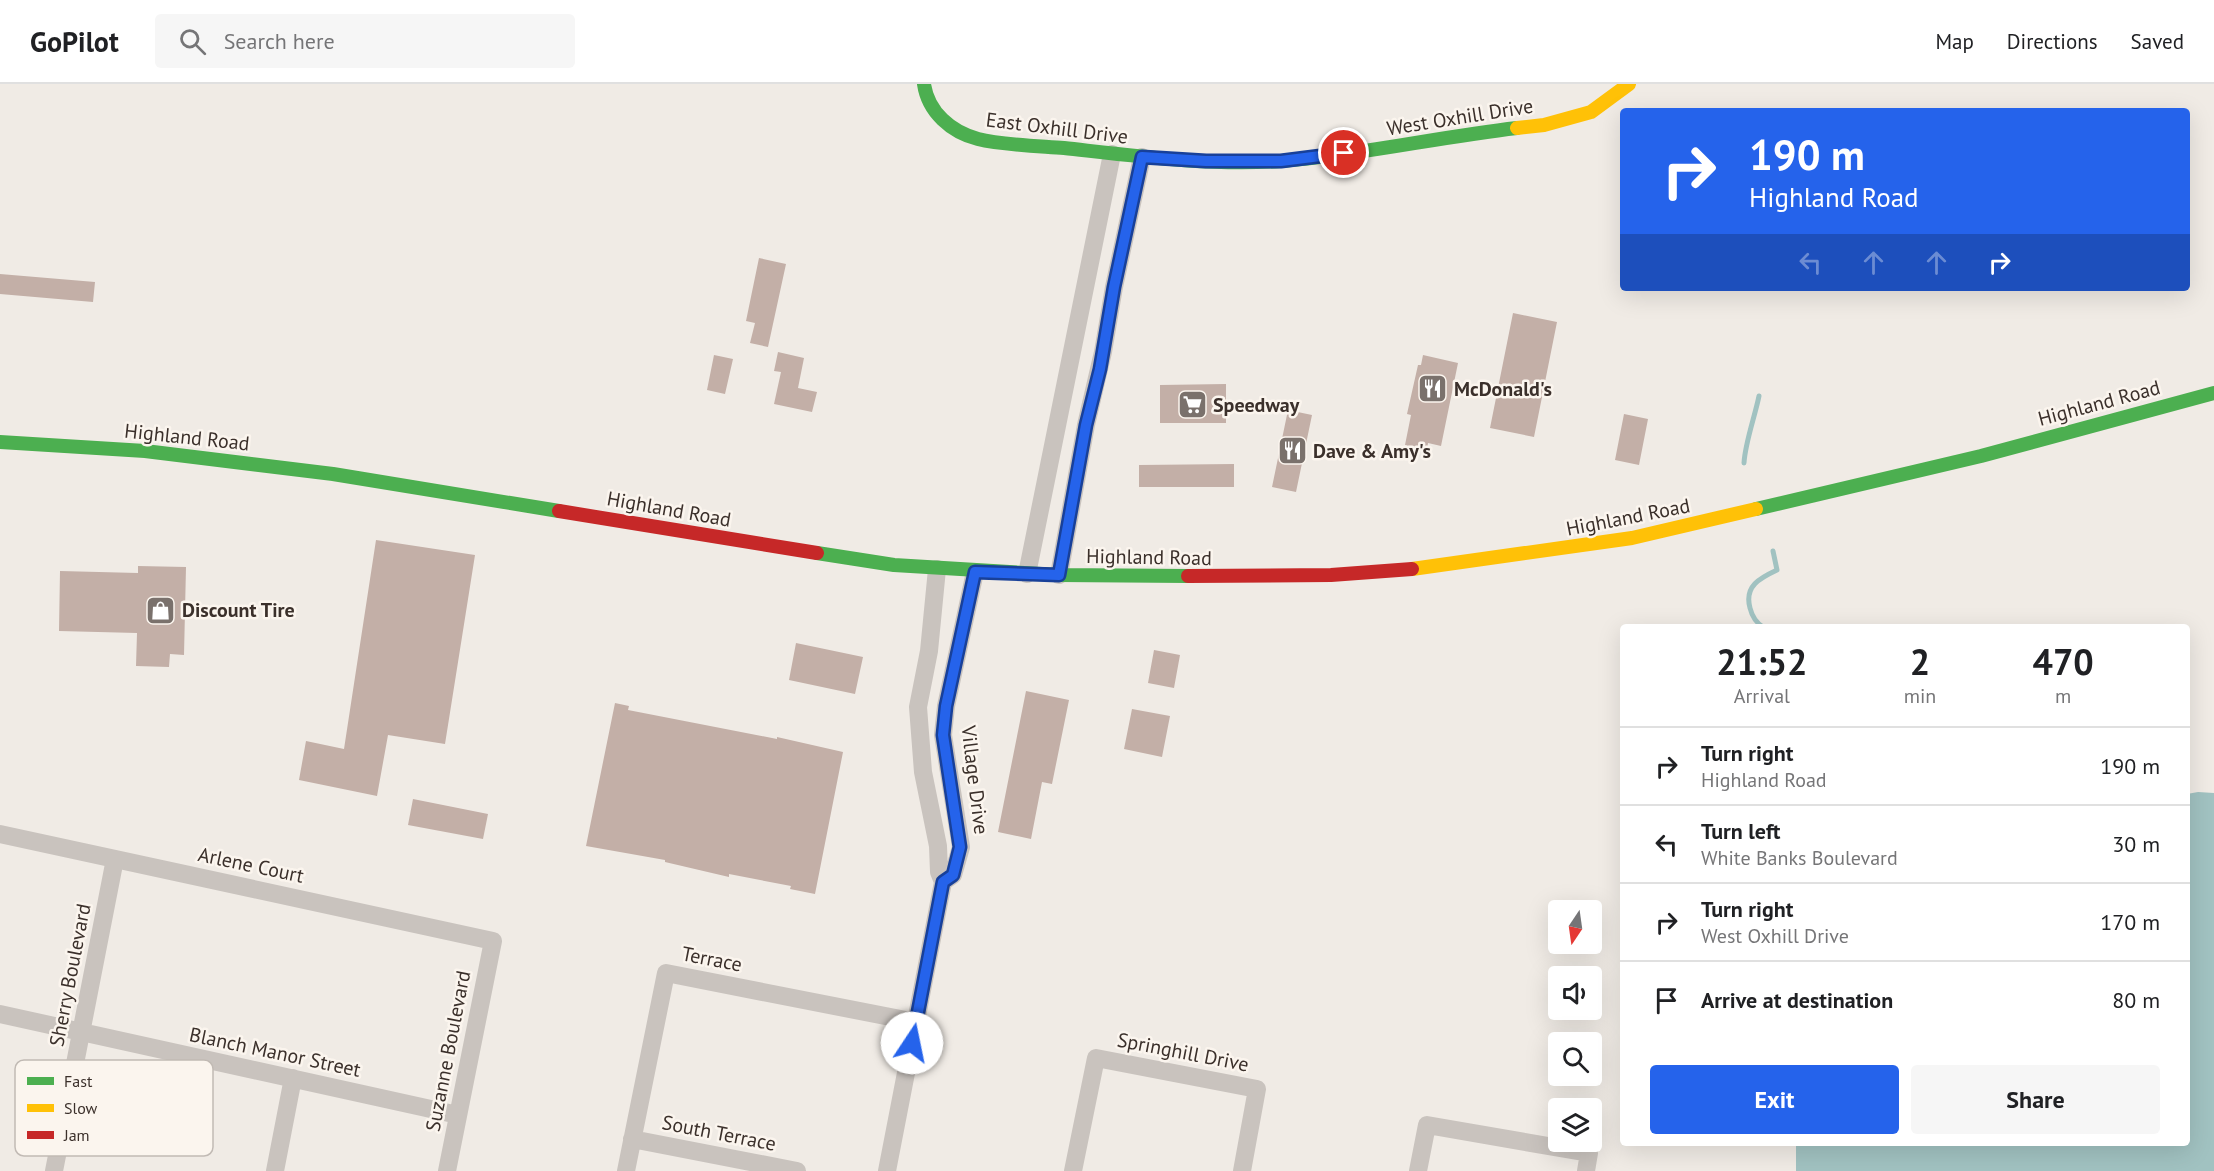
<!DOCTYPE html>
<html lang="en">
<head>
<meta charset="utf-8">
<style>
	:root { --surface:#fff; --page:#f6f6f6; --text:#202124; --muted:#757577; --line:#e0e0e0; --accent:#2563eb }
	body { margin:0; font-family:"PT Sans",sans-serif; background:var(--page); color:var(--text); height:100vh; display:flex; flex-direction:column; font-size:22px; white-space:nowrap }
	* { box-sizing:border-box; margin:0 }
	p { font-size:20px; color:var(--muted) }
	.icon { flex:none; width:33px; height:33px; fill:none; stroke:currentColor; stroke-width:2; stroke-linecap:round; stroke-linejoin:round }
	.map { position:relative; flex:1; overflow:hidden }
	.sheet { position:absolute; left:1620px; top:540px; width:570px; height:522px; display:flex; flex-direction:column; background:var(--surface); border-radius:6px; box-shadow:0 6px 24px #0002 }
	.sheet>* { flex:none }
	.guide { position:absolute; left:1620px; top:24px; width:570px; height:183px; border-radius:6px; box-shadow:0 6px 24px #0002; background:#2563eb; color:#fff; overflow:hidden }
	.needle { width:39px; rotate:193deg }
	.tools { position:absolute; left:1548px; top:816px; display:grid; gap:12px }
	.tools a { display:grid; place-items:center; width:54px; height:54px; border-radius:6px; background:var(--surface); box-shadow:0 6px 24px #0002; font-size:30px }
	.pin { position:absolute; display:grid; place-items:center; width:51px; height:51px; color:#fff; margin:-26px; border:3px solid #fff; border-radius:50%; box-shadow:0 2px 6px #0007 }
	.me { position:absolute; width:66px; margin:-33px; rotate:11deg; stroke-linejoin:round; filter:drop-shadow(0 0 4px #0008) }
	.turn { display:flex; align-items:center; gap:21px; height:126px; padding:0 30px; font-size:27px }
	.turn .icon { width:78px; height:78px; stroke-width:2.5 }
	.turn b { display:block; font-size:42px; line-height:51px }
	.lanes { display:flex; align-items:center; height:57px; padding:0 30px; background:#0003; justify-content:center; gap:30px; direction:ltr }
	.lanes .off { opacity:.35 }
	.eta { display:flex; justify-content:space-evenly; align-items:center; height:102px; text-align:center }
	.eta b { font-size:36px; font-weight:700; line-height:42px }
	.button { display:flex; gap:12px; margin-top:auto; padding:12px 30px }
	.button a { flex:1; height:69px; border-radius:6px; background:var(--accent); color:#fff; font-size:24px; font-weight:700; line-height:69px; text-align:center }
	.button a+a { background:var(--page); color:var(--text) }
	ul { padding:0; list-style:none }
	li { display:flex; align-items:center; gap:18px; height:78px; padding:0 30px; border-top:2px solid var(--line) }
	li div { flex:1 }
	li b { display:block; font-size:22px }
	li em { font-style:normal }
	header { display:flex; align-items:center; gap:36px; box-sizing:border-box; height:84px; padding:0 30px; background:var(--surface); border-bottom:2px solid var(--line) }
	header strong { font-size:28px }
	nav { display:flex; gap:33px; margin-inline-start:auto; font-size:21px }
	.search { width:420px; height:54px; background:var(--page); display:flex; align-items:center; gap:15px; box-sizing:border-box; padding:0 21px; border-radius:6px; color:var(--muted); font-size:22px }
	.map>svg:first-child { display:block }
</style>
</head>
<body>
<header>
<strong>GoPilot</strong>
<div class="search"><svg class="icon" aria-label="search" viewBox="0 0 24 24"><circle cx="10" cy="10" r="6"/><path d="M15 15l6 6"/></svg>Search here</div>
<nav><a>Map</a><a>Directions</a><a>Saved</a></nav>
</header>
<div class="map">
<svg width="2214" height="1087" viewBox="0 0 2214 1087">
	<rect width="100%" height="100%" fill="#f0ebe5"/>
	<!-- water -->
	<path fill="#a1c2c1" d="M2198,708L2214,709V1087H1796V1059H2187V710Z"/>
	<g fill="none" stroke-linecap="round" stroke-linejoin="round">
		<!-- stream -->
		<path stroke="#a1c2c1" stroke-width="5" d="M1744,379C1745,359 1755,332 1759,312
			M1763,543C1755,538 1752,532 1750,524C1744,502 1760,494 1777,486L1773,467"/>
	</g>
	<!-- building -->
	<path fill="#c3afa7" d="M759,174L786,180L768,263L750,259L755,239L746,237Z
		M0,190L95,198L93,218L0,210Z
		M1513,229L1557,238L1534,353L1490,344Z
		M778,268L804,274L798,304L817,308L812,328L774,320L781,288L774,287Z
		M714,271L733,275L725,310L707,306Z
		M1423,271L1458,279L1441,362L1428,359L1427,366L1405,361L1411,331L1407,330L1418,281H1421Z
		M1226,300V339H1160V301Z
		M1288,326L1312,331L1296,408L1272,403Z
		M1624,330L1648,335L1639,381L1615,376Z
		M1234,380V403H1139V381Z
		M376,456L475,471L445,660L388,651L377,712L299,696L306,657L344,665Z
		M138,482L186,483L184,571L170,570L169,583L136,582L137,549L59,547L60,487L138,489Z
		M796,559L863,573L855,610L789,596Z
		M1154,566L1180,571L1174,604L1148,599Z
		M1026,607L1069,616L1052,700L1042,698L1031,755L998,748Z
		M615,619L629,622L628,626L777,655V653L843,668L815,810L790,805L791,802L729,790V793L665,778V776L586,762Z
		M1132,625L1170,632L1162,673L1124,665Z
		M413,715L488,730L483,755L408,741Z"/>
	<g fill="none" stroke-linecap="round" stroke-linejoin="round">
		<!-- street -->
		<path stroke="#c9c3be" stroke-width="18" d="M1027,490L1112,70
			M1059,491L1086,341L1103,268L1114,203L1142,73
			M0,750L493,857L447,1087
			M943,798L953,791L961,763L943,651L946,622L975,488
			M0,930L458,1031
			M632,1055L797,1087
			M54,1087L115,775
			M275,1087L293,994
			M626,1087L666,889L916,938
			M887,1087L943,798L939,788L938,762L923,688L918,623L929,567L937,485
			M1073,1087L1096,974L1257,1005L1242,1087
			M1418,1087L1427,1041L1589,1069L1586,1087"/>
		<!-- fast -->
		<path stroke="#4caf50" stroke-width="14" d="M924,0C928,28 951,48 978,55C1002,61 1038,62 1064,64C1136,72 1210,82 1282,77C1361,71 1438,53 1517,44
			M0,358L145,367L333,390L559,427
			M1756,425L1981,372L2214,309
			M817,469L894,481L1059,491L1188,492"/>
		<!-- slow -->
		<path stroke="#ffc107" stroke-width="14" d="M1517,44L1544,41L1591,28L1629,0
			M1412,485L1632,454L1756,425"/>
		<!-- jam -->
		<path stroke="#c62828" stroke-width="14" d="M559,427L817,469
			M1188,492L1331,491L1412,485"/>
	</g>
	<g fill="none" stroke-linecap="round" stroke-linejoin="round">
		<defs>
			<path id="route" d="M912,959L943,798L953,791L960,763L943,651L946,622L975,488L1059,491L1086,341L1100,285L1114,203L1142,73L1206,77H1281L1344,69"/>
		</defs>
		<!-- route casing -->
		<use href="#route" stroke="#184099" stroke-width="15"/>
		<!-- route -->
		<use href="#route" stroke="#2563eb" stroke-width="10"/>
	</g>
	<!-- icons -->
	<defs>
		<symbol id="restaurant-square" viewBox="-11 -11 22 22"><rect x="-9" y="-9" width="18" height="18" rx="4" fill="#7a716c" stroke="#fbf5ee"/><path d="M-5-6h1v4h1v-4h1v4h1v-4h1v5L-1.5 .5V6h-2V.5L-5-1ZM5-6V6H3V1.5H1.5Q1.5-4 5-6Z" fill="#fff"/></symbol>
		<symbol id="supermarket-square" viewBox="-11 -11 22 22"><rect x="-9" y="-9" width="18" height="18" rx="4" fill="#7a716c" stroke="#fbf5ee"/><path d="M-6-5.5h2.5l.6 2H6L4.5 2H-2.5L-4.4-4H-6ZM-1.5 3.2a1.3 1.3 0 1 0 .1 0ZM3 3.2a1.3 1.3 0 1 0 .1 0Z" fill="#fff"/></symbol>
		<symbol id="shop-square" viewBox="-11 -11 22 22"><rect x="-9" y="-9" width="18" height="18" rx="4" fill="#7a716c" stroke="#fbf5ee"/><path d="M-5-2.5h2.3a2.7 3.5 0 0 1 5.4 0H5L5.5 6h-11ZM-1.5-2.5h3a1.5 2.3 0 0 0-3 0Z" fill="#fff"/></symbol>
	</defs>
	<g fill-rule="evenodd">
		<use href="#restaurant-square" x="1416" y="288" width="33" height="33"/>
		<use href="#supermarket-square" x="1176" y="304" width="33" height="33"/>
		<use href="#restaurant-square" x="1276" y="350" width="33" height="33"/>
		<use href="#shop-square" x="144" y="510" width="33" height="33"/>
	</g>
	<g text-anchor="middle" stroke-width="5" stroke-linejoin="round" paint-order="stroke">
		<!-- street labels -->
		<g font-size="20" fill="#3b302b" stroke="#fbf5ee">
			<text transform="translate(1460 33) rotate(-9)" y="7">West Oxhill Drive</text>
			<text transform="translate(1057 44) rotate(7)" y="7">East Oxhill Drive</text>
			<text transform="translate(2099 319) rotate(-15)" y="7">Highland Road</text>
			<text transform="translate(187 353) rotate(6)" y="7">Highland Road</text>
			<text transform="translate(669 425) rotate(10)" y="7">Highland Road</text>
			<text transform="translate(1628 433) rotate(-11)" y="7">Highland Road</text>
			<text transform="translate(1149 473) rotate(1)" y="7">Highland Road</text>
			<text transform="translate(975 696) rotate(83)" y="7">Village Drive</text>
			<text transform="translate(251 781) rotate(12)" y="7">Arlene Court</text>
			<text transform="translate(712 875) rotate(11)" y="7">Terrace</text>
			<text transform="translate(70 891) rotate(-79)" y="7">Sherry Boulevard</text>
			<text transform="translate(448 967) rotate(-79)" y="7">Suzanne Boulevard</text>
			<text transform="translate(275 968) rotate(12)" y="7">Blanch Manor Street</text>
			<text transform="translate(1183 968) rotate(11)" y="7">Springhill Drive</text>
			<text transform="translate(719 1049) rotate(11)" y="7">South Terrace</text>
		</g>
		<!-- poi labels -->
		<g font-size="20" font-weight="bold" fill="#3b302b" stroke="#fbf5ee" text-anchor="start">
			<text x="1454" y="312">McDonald's</text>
			<text x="1213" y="328">Speedway</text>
			<text x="1313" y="374">Dave &amp; Amy's</text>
			<text x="182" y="533">Discount Tire</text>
		</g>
	</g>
	<!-- legend -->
	<rect x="15" y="976" width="198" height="96" rx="9" fill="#fbf5ee" stroke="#c1bab4" stroke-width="1.5"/>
	<rect x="27" y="993" width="27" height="8" fill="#4caf50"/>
	<rect x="27" y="1020" width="27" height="8" fill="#ffc107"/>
	<rect x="27" y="1047" width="27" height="8" fill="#c62828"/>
	<g font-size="16" fill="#3b302b">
		<text x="64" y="1003">Fast</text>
		<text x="64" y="1030">Slow</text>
		<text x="64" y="1057">Jam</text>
	</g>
</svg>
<div class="tools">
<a><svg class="needle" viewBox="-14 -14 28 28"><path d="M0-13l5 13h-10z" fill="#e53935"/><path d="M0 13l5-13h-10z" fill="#757577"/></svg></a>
<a><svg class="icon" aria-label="sound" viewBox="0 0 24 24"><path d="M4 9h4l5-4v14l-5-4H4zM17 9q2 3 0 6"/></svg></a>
<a><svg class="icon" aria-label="search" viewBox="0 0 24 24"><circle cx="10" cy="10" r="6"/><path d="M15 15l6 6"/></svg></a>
<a><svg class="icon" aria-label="layers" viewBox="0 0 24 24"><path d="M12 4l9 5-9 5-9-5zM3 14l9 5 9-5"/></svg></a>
</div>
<div class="pin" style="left:1344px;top:69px;background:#d93025"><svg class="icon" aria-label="arrive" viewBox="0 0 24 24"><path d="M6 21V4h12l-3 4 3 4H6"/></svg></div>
<svg class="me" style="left:912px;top:959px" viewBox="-20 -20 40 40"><circle r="19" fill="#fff"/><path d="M0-13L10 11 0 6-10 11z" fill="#2563eb"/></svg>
<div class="guide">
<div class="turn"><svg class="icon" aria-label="right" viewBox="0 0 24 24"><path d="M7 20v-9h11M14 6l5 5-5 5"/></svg><div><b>190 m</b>Highland Road</div></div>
<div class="lanes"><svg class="icon off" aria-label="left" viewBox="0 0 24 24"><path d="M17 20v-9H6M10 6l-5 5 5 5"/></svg><svg class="icon off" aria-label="ahead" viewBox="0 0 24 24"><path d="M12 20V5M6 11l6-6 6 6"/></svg><svg class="icon off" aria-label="ahead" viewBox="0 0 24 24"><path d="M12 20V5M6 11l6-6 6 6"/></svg><svg class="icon" aria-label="right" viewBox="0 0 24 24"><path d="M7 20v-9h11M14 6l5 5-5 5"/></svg></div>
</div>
<section class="sheet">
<div class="eta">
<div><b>21:52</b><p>Arrival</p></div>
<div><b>2</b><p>min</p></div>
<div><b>470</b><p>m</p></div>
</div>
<ul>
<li><svg class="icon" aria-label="right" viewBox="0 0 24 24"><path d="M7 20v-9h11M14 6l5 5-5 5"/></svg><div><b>Turn right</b><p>Highland Road</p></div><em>190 m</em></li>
<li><svg class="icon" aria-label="left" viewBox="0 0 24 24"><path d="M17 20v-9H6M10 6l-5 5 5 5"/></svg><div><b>Turn left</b><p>White Banks Boulevard</p></div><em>30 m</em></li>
<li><svg class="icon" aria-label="right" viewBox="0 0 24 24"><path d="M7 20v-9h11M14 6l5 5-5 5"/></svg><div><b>Turn right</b><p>West Oxhill Drive</p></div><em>170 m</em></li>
<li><svg class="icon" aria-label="arrive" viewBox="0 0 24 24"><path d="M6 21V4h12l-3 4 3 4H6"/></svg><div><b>Arrive at destination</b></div><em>80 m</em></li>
</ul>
<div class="button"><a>Exit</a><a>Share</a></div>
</section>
</div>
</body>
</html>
